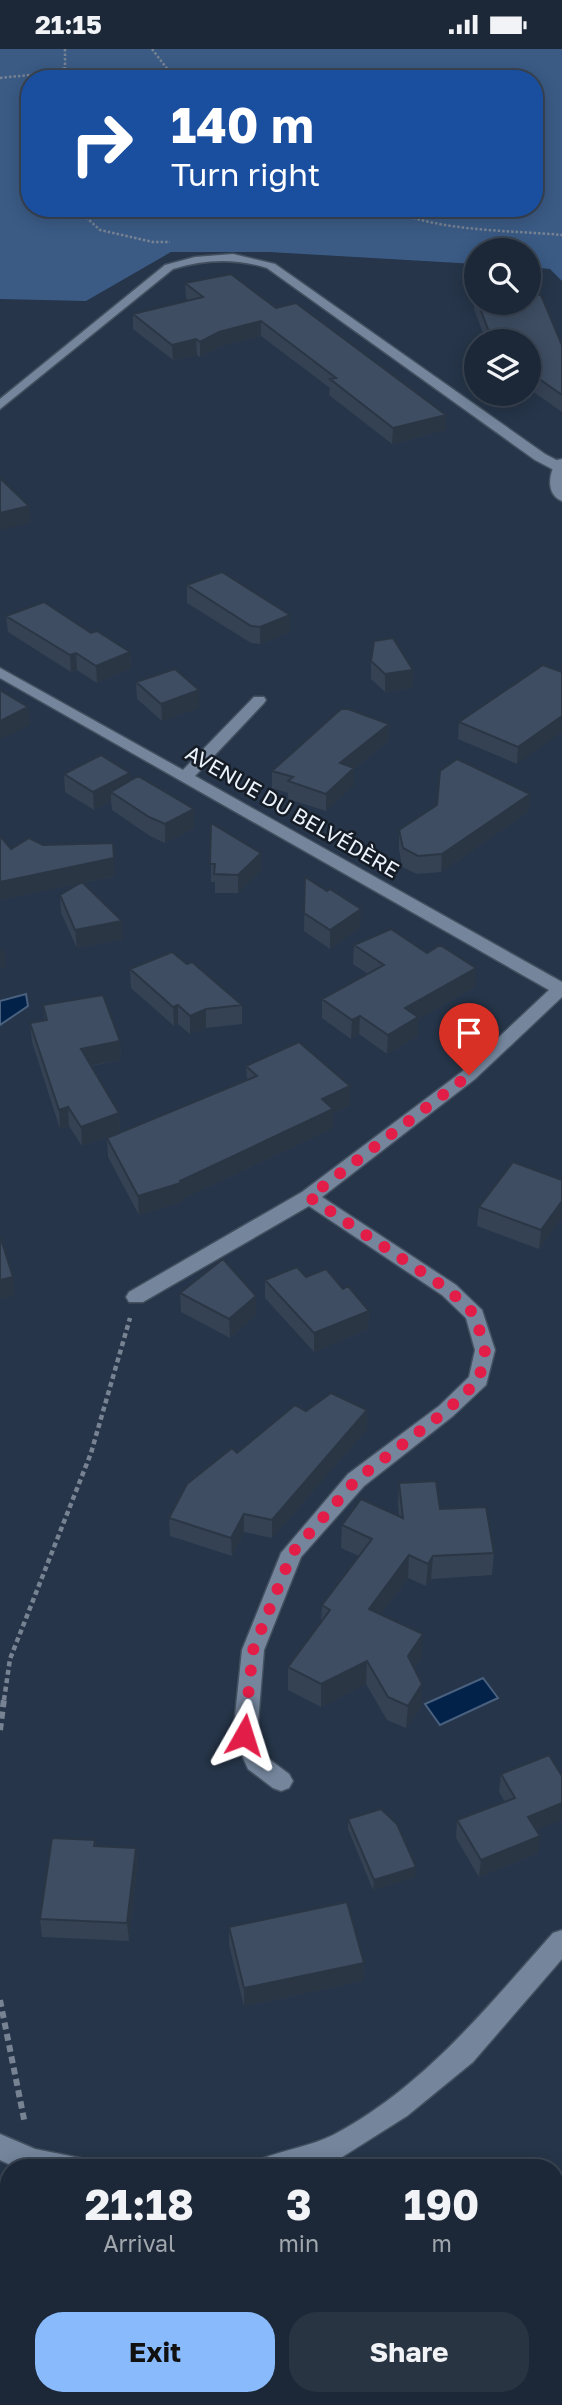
<!DOCTYPE html>
<html lang="en">
<head>
<meta charset="utf-8">
<style>
	:root { --surface:#1c2837; --page:#293442; --text:#f1f3f6; --muted:#a0a6ad; --line:#3a4452; --accent:#89bafc }
	body { margin:0; font-family:"Golos Text",sans-serif; background:var(--page); color:var(--text); height:100vh; display:flex; flex-direction:column; font-size:26px; white-space:nowrap }
	* { box-sizing:border-box; margin:0 }
	p { font-size:23px; color:var(--muted) }
	.icon { flex:none; width:38px; height:38px; fill:none; stroke:currentColor; stroke-width:2; stroke-linecap:round; stroke-linejoin:round }
	.map { position:relative; flex:1; overflow:hidden }
	.panel { position:absolute; left:0px; top:2110px; width:564px; height:247px; display:flex; flex-direction:column; background:var(--surface); border-radius:28px 28px 0 0; box-shadow:0 4px 18px #0003,0 0 0 2px var(--line) }
	.panel>* { flex:none }
	.guide { position:absolute; left:21px; top:21px; width:522px; height:147px; border-radius:28px; box-shadow:0 4px 18px #0003,0 0 0 2px var(--line); background:#1a4fa0; color:#fff; overflow:hidden }
	.tools { position:absolute; left:464px; top:189px; display:grid; gap:14px }
	.tools a { display:grid; place-items:center; width:77px; height:77px; border-radius:50%; background:var(--surface); box-shadow:0 4px 18px #0003,0 0 0 2px var(--line); font-size:35px }
	.pin { position:absolute; display:grid; place-items:center; width:60px; height:60px; color:#fff; margin:-72px -30px; border-radius:50% 50% 50% 0; rotate:-45deg; box-shadow:0 0 7px #0007 }
	.pin .icon { rotate:45deg }
	.me { position:absolute; width:77px; margin:-38px; rotate:6deg; stroke-linejoin:round; filter:drop-shadow(0 0 5px #0008) }
	.turn { display:flex; align-items:center; gap:24px; height:147px; padding:0 35px; font-size:32px }
	.turn .icon { width:91px; height:91px; stroke-width:2.5 }
	.turn b { display:block; font-size:49px; line-height:60px }
	.eta { display:flex; justify-content:space-evenly; align-items:center; height:119px; text-align:center }
	.eta b { font-size:42px; font-weight:700; line-height:49px }
	.primary-button { display:flex; gap:14px; margin-top:auto; padding:14px 35px }
	.primary-button a { flex:1; height:80px; border-radius:28px; background:var(--accent); color:#111; font-size:28px; font-weight:700; line-height:80px; text-align:center }
	.primary-button a+a { background:var(--page); color:var(--text) }
	.status { display:flex; justify-content:space-between; align-items:center; height:49px; padding:0 35px; background:var(--surface); direction:ltr }
	.status svg { height:19px; fill:currentColor }
	.map>svg:first-child { display:block }
</style>
</head>
<body>
<div class="status"><b>21:15</b><svg viewBox="0 0 49 12"><path d="M0 12V9h3v3zM5 12V6h3v6zM10 12V3h3v9zM15 12V0h3v12zM26 1h20v11H26zM47 4h2v5h-2z"/></svg></div>
<div class="map">
<svg width="562" height="2356" viewBox="0 0 562 2356">
	<rect width="100%" height="100%" fill="#263549"/>
	<!-- green -->
	<path fill="#3b5b85" fill-rule="evenodd" d="M0,0H562V232L550,220L529,218L528,201H476V215L269,203H171L86,252L0,250ZM30,30H534V159H30Z"/>
	<!-- water -->
	<path fill="#032249" stroke="#49617f" stroke-width="2" d="M26,945L28,957L0,976V952Z
		M483,1629L498,1649L440,1676L425,1655Z"/>
	<g fill="none" stroke-linecap="round" stroke-linejoin="round">
		<defs>
			<path id="service" d="M9,2175V2214L7,2218L0,2221V2182L2,2178Z"/>
			<path id="minor" d="M233,205L275,215L545,405L562,414V421H554L535,411L267,219C235,209 205,210 173,220L0,360V350L165,216L195,208Z
				M0,619L183,721L254,648H264L266,651L264,654L195,727L562,933V948L475,1030L322,1148L456,1236L482,1261L495,1301L486,1336L453,1367L364,1437L301,1508L264,1601L257,1686L265,1707L289,1725L293,1732L289,1739L281,1742L273,1739L248,1720L233,1686L242,1601L281,1504L348,1425L439,1357L469,1328L475,1301L466,1269L442,1246L309,1157L143,1253H129L126,1248L129,1243L302,1143L463,1022L549,941L0,629Z
				M555,2171L562,2172V2200L555,2199Z"/>
			<path id="tertiary" d="M562,410V452C545,445 549,424 557,411Z
				M562,1881V1910L473,2013L407,2067L339,2110L310,2119H258L261,2110C284,2101 311,2097 333,2086C423,2039 487,1958 553,1884Z
				M0,2085L35,2100L85,2110L89,2119H17L0,2111Z"/>
		</defs>
		<!-- service casing -->
		<use href="#service" stroke="#435060" stroke-width="3"/>
		<!-- minor casing -->
		<use href="#minor" stroke="#435060" stroke-width="3"/>
		<!-- tertiary casing -->
		<use href="#tertiary" stroke="#435060" stroke-width="3"/>
		<!-- path-far2 -->
		<path stroke="#778393" stroke-width="2.5" stroke-dasharray="2.5 2" stroke-linecap="butt" d="M65,0V30
			M152,0L175,30
			M0,29L48,24L65,19
			M76,159L100,181L153,193H170
			M388,159C436,183 509,181 562,186"/>
		<!-- path-far1 -->
		<path stroke="#778393" stroke-width="4.5" stroke-dasharray="5 3.5" stroke-linecap="butt" d="M4,1651L10,1610L91,1404L130,1269"/>
		<!-- path -->
		<path stroke="#778393" stroke-width="6" stroke-dasharray="7 4.5" stroke-linecap="butt" d="M0,1681L4,1650
			M0,1951L25,2075"/>
		<!-- service -->
		<use href="#service" fill="#74859c" fill-rule="evenodd"/>
		<!-- minor -->
		<use href="#minor" fill="#74859c" fill-rule="evenodd"/>
		<!-- tertiary -->
		<use href="#tertiary" fill="#74859c" fill-rule="evenodd"/>
	</g>
	<!-- wall -->
	<path fill="#354254" d="M185,234L276,259L446,366V381L392,395L329,346L330,339L261,287L219,298L200,308L197,306L173,311L133,280V265L189,252L186,249Z
		M475,245H476V254H528L562,296V363L528,339V292H486L474,260Z
		M187,536L290,583L260,595L251,594L187,554Z
		M6,567L91,584L130,603L131,619L97,634L77,621L71,623L8,583Z
		M371,612L413,621L412,639L385,643L371,630Z
		M543,616L517,715L458,690L459,673Z
		M136,633L199,641V659L162,672L137,650Z
		M389,675L388,692L354,720V736L326,762L288,750V744L272,739V722Z
		M130,724V732L194,760V779L165,794L150,787L112,761L111,752L94,761L65,743L64,725Z
		M530,745L528,763L441,823L417,825L402,818L399,800V781Z
		M211,774L261,822L238,844H215V833H211Z
		M43,796L115,827L83,834L123,890L77,899L61,864L60,846L80,834L0,851L11,800Z
		M305,828L360,879L330,900L304,882Z
		M354,896L475,938L418,970V987L387,1005L359,985L351,990L322,969V950L368,925L353,915Z
		M187,915L242,956V975L206,979L190,985L178,975L174,977L131,939L130,920Z
		M43,956L120,992L121,1011L91,1017L119,1064L120,1083L82,1097L69,1077L60,1080L32,993L30,974L45,972Z
		M246,1017L350,1056L333,1064V1079L182,1150V1153L139,1166L108,1108L107,1089L247,1031Z
		M562,1131V1168L539,1200L477,1177L479,1158Z
		M306,1228L343,1240L369,1262L368,1280L314,1303L265,1249V1231Z
		M180,1244L256,1247V1266L230,1289L181,1263Z
		M367,1361V1380L272,1489L244,1483L232,1507L170,1487L169,1469L237,1404L306,1362Z
		M399,1434L440,1460L494,1504L492,1526L431,1530L426,1537L408,1529L381,1565L422,1608L414,1619L421,1658L406,1679L387,1671L366,1635L321,1658L288,1641V1618L321,1573L322,1556L359,1507L341,1499L342,1476L399,1467L398,1457Z
		M501,1725L536,1781L538,1804L479,1828L456,1789L457,1771L505,1753L499,1743Z
		M348,1770L415,1828L373,1841L348,1780Z
		M95,1791L96,1798L136,1799L137,1818L129,1892L42,1888L40,1870Z
		M229,1878L364,1914L363,1932L244,1957L229,1896Z
		M489,2348H555L562,2356H489Z"/>
	<!-- shaded-wall -->
	<path fill="#2b3645" d="M261,272V287L219,298L200,308V293L219,283Z
		M196,290L197,306L173,311L172,296Z
		M446,366V381L392,395L393,379Z
		M29,457L30,474L0,481V464Z
		M290,566V583L260,595V578Z
		M130,603L131,619L97,634L96,617Z
		M76,604L77,621L71,623L70,606Z
		M413,621L412,639L385,643V625Z
		M199,641V659L162,672L161,655Z
		M28,658L30,676L0,690V672Z
		M562,667V683L517,715L518,698Z
		M389,675L388,692L354,720V736L326,762V745L340,714Z
		M130,724V742L111,743V752L94,761L93,743Z
		M530,745L528,763L441,823L442,805Z
		M194,760V779L165,794V775Z
		M261,804V822L238,844V826Z
		M114,809L115,827L0,851V833Z
		M361,860L360,879L330,900V881Z
		M122,872L123,890L77,899L75,881Z
		M4,899L6,917L0,921V902Z
		M476,919L475,938L418,970V987L387,1005L388,986L405,959Z
		M178,956V975L174,977L173,958Z
		M206,960V979L190,985V967Z
		M360,967L359,985L351,990L352,971Z
		M120,992L121,1011L82,1018L81,1000Z
		M350,1037V1056L333,1064V1079L182,1150V1153L139,1166L138,1147L180,1132L322,1050Z
		M68,1058L69,1077L60,1080L59,1061Z
		M119,1064L120,1083L82,1097L81,1078Z
		M562,1152V1168L539,1200L541,1181Z
		M13,1228L15,1247L0,1250V1231Z
		M256,1247V1266L230,1289L229,1270Z
		M369,1262L368,1280L314,1303V1284Z
		M367,1361V1380L272,1489V1471Z
		M244,1465V1483L232,1507L231,1489Z
		M409,1506L408,1529L368,1583L369,1560Z
		M433,1507L431,1530L426,1537L428,1515Z
		M423,1585L422,1608L407,1629L408,1607Z
		M367,1612L366,1635L321,1658V1635Z
		M422,1635L421,1658L406,1679L408,1657Z
		M562,1754V1770L526,1785L528,1768Z
		M540,1787L538,1804L479,1828L481,1811Z
		M136,1799L137,1818L129,1892L127,1874Z
		M416,1818L415,1828L373,1841L374,1831Z
		M364,1914L363,1932L244,1957V1939Z
		M377,2348H381V2356H368Z"/>
	<!-- building -->
	<path fill="#3e4d62" stroke="#2b3645" stroke-width="2" d="M231,225L276,259L296,254L446,366L393,379L330,330L336,329L261,272L219,283L200,293L196,290L172,296L133,265L203,248L185,234Z
		M528,246H541L562,296V346L528,322V292H506L488,280L478,254H528Z
		M0,429L29,457L0,464Z
		M222,523L290,566L260,578L251,577L187,536Z
		M44,553L91,584L97,582L130,603L96,617L76,604L70,606L6,567Z
		M393,589L413,621L385,625L371,612L374,592Z
		M543,616L562,623V667L518,698L459,673Z
		M175,620L199,641L161,655L136,633Z
		M0,641L28,658L0,672Z
		M341,660H348L389,675L340,714L354,719L326,745L288,732L293,728L272,722Z
		M101,706L130,724L93,743L64,725Z
		M457,710L530,745L442,805L418,807L403,799L399,781L437,756L440,722Z
		M138,727L194,760L165,775L149,768L111,743Z
		M211,774L261,804L238,826L214,825L215,815H210Z
		M0,787L11,800L29,789L43,796L113,794L114,809L0,833Z
		M305,828L327,842L330,840L361,860L330,881L304,864Z
		M82,833L122,872L75,881L60,846Z
		M391,880L427,904L440,896L476,919L405,959L418,968L388,986L360,967L352,971L322,950L384,916L354,896Z
		M172,903L187,915L192,913L242,956L206,960L190,967L178,956L173,958L130,920Z
		M103,946L120,992L81,1000L119,1064L81,1078L68,1058L59,1061L30,974L47,971L43,956Z
		M299,993L350,1037L322,1050L333,1060L180,1132L181,1134L138,1147L107,1089L257,1027L246,1017Z
		M513,1113L562,1131V1152L541,1181L479,1158Z
		M0,1187L13,1228L0,1231Z
		M223,1210L256,1247L229,1270L180,1244Z
		M297,1218L306,1228L326,1220L343,1240L348,1237L369,1262L314,1284L265,1231Z
		M331,1344L367,1361L272,1471L244,1465L231,1489L169,1469L187,1435L232,1399L237,1404L295,1356L306,1362Z
		M436,1432L440,1460L486,1458L494,1504L433,1507L428,1515L409,1506L369,1560L423,1585L408,1607L422,1635L408,1657L388,1648L367,1612L321,1635L288,1618L330,1561L322,1556L372,1490L342,1476L361,1450L403,1469L399,1434Z
		M549,1706L562,1727V1754L528,1768L540,1787L481,1811L457,1771L515,1749L501,1725Z
		M381,1760L397,1775L416,1818L374,1831L348,1770Z
		M52,1789L95,1791L94,1797L136,1799L127,1874L40,1870Z
		M347,1853L364,1914L244,1939L229,1878Z
		M555,2291H557V2301H562V2356H492V2348H555Z
		M134,2348H206L205,2356H133Z
		M269,2348H377L368,2356H268Z"/>
	<g fill="none" stroke-linecap="round" stroke-linejoin="round">
		<!-- route -->
		<path stroke="#e11d48" stroke-width="12" stroke-dasharray="0 21.6" d="M244,1686L253,1601L292,1504L356,1431L446,1362L479,1331L485,1301L475,1266L449,1241L309,1148L469,1026"/>
	</g>
	<g text-anchor="middle" stroke-width="5" stroke-linejoin="round" paint-order="stroke">
		<!-- street labels -->
		<g font-size="21" fill="#ebf3fd" stroke="#151c25">
			<text transform="translate(292 763) rotate(30)" y="7">AVENUE DU BELVÉDÈRE</text>
		</g>
	</g>
</svg>
<div class="tools">
<a><svg class="icon" aria-label="search" viewBox="0 0 24 24"><circle cx="10" cy="10" r="6"/><path d="M15 15l6 6"/></svg></a>
<a><svg class="icon" aria-label="layers" viewBox="0 0 24 24"><path d="M12 4l9 5-9 5-9-5zM3 14l9 5 9-5"/></svg></a>
</div>
<div class="pin" style="left:469px;top:1026px;background:#d93025"><svg class="icon" aria-label="arrive" viewBox="0 0 24 24"><path d="M6 21V4h12l-3 4 3 4H6"/></svg></div>
<svg class="me" style="left:244px;top:1686px" viewBox="-20 -20 40 40"><path d="M0-17L14 15 0 8-14 15z" fill="#e11d48" stroke="#fff" stroke-width="4"/></svg>
<div class="guide">
<div class="turn"><svg class="icon" aria-label="right" viewBox="0 0 24 24"><path d="M7 20v-9h11M14 6l5 5-5 5"/></svg><div><b>140 m</b>Turn right</div></div>
</div>
<section class="panel">
<div class="eta">
<div><b>21:18</b><p>Arrival</p></div>
<div><b>3</b><p>min</p></div>
<div><b>190</b><p>m</p></div>
</div>
<div class="primary-button"><a>Exit</a><a>Share</a></div>
</section>
</div>
</body>
</html>
